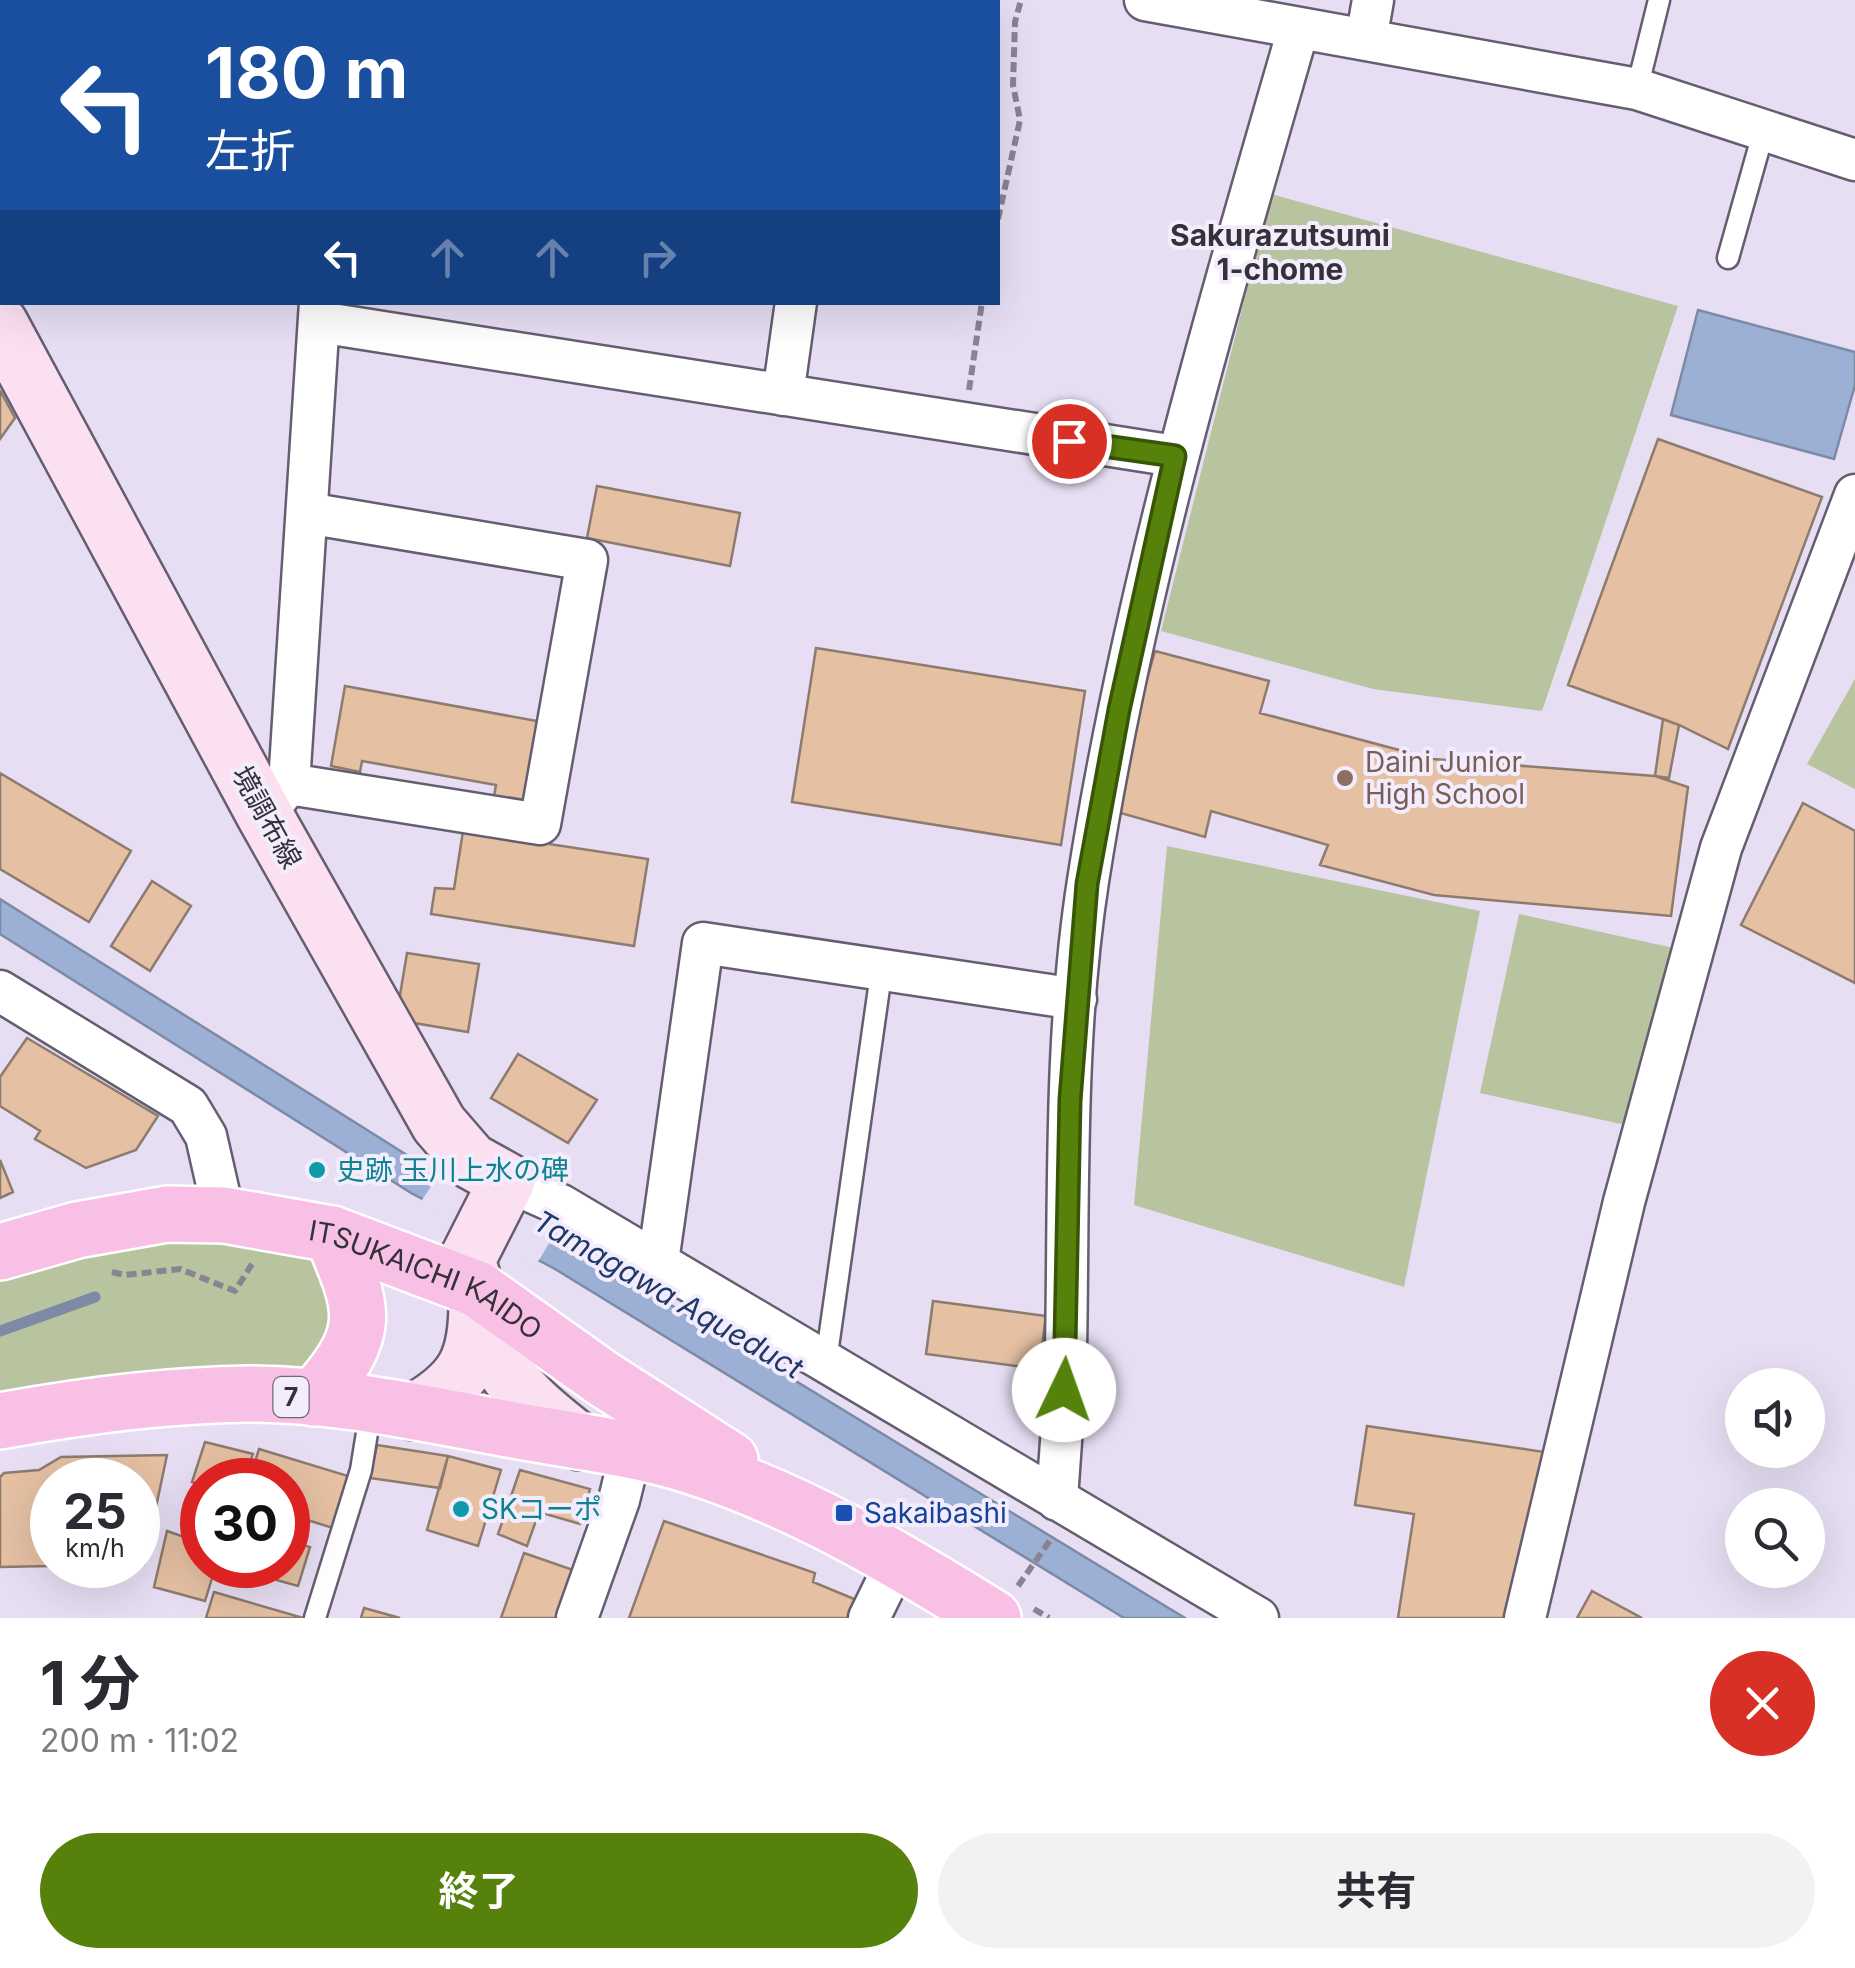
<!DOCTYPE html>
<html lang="ja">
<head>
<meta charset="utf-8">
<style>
	:root { --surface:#fff; --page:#f2f2f3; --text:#2b2b33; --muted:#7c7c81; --accent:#56820b }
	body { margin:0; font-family:Inter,"Noto Sans JP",sans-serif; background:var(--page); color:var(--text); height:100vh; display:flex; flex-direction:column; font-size:38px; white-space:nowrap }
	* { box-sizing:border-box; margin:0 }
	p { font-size:32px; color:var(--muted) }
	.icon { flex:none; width:55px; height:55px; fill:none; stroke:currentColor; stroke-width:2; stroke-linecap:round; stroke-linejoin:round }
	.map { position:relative; height:1618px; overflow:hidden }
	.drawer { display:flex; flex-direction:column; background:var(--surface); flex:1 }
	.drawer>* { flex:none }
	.guide { position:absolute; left:0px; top:0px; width:1000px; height:305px; box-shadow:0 10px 40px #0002; background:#1a4fa0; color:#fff; overflow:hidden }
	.fabs { position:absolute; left:1725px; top:1368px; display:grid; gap:20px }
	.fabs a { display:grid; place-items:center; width:100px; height:100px; border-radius:50%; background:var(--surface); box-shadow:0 10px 40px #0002; font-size:50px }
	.speed { position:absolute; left:30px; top:1458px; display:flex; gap:20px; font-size:50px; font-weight:700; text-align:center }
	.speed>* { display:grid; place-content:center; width:130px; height:130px; border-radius:50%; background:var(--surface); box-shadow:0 10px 40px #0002; line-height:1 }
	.speed small { font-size:25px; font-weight:400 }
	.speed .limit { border:15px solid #d22; background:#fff; color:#111 }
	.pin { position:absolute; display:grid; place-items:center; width:85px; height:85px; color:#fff; margin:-42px; border:5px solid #fff; border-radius:50%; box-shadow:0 2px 10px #0007 }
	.me { position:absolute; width:110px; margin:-55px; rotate:3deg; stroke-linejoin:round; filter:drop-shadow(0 0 8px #0008) }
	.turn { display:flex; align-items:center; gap:35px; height:210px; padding:0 40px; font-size:45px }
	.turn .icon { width:130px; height:130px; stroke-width:2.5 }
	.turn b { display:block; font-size:70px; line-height:85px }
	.lanes { display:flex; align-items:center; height:95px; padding:0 40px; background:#0003; justify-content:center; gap:50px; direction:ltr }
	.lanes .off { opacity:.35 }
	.round { display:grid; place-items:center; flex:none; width:105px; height:105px; border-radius:52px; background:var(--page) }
	.head { display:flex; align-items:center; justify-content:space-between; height:170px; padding:0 40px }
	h1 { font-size:60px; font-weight:700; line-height:75px }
	.action { display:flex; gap:20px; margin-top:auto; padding:20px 40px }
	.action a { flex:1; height:115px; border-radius:60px; background:var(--accent); color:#fff; font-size:40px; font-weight:700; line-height:115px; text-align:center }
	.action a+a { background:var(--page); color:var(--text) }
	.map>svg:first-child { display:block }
</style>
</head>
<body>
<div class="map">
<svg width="1855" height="1618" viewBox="0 0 1855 1618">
	<rect width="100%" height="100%" fill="#e7def3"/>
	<!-- green -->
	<path fill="#b8c3a0" d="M1271,194L1678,306L1542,711L1373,689L1161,631Z
		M1855,679V789L1807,764Z
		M1167,846L1480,911L1404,1287L1134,1205Z
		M1519,914L1678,949L1639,1128L1480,1093Z
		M308,1233L337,1316L310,1376L0,1403V1272L85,1244Z"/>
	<!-- water -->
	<path fill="#9bb0d4" stroke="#7c8aa6" stroke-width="2.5" d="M1698,310L1855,352V385L1834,459L1671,415Z
		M0,899L437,1174L559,1237L1185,1618H1124L555,1269L411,1193L0,934Z"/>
	<!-- pier -->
	<path fill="#e7def3" d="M438,1176L557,1230L536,1265L420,1203Z"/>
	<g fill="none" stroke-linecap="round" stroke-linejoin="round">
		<!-- stream -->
		<path stroke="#7c8aa6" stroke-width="11" d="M0,1331L95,1297"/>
	</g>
	<!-- building -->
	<path fill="#e5c0a3" stroke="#8c7b6e" stroke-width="2.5" d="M0,390L15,418L0,439Z
		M1658,439L1822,497L1728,749L1679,725L1568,685Z
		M597,486L740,513L730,566L587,538Z
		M816,648L1085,691L1061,845L792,802Z
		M1155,651L1269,681L1260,713L1433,759L1655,776L1688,787L1671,916L1434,895L1320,865L1328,845L1211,811L1205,837L1110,810Z
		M345,686L553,724L538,804L494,796L496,785L362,761L360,772L331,766Z
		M1663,719L1679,725L1669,778L1655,776Z
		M0,773L131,851L89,922L0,869Z
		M1803,803L1855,831V983L1741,925Z
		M463,831L648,859L634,946L431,914L435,888L454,889Z
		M152,881L191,906L150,971L111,946Z
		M407,953L479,964L468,1032L414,1023L399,1001Z
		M27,1038L158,1116L136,1150L86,1168L35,1139L40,1131L0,1106V1077Z
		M518,1054L597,1100L568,1143L491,1098Z
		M0,1160L13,1192L0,1198Z
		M933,1301L1046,1316L1039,1369L926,1354Z
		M1367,1426L1544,1452L1519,1618H1398L1414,1514L1355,1505Z
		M205,1442L253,1454L244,1480H202V1486L192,1482Z
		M377,1445L448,1456L440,1488L370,1478Z
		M259,1449L348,1476L333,1528L288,1514V1480H249Z
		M167,1455L144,1564H138V1480H52V1565H102L0,1567V1477L4,1473L39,1470L61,1457Z
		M448,1456L501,1470L478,1546L427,1530Z
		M520,1470L590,1489L580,1524L539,1512L527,1546L498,1534Z
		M664,1521L815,1573L813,1582L859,1601L853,1618H629Z
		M167,1531L202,1543V1565H216L205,1601L154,1587Z
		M288,1541L310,1547L298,1586L223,1565H288Z
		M524,1553L576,1571L559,1618H501Z
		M1592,1591L1642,1618H1577Z
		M214,1592L303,1618H206Z
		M364,1608L400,1618H361Z"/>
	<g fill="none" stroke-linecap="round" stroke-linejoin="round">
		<defs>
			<path id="service" d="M1637,89L1659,0
				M1728,258L1764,130
				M826,1361L882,967
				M315,1618L361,1470L371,1408"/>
			<path id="minor" d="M820,0L821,2
				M1145,0L1637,89L1855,160
				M349,2L350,0
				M437,2L442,0
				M1366,40L1373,0
				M0,277L2,276
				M319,322L1175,456
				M783,395L796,302
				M289,784L540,824L587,560L307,513
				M274,802L289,784L320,302
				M0,991L188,1106L206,1136L224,1215
				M507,1181L561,1205L1258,1618
				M658,1262L703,943L1076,999
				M1057,1500C1060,1450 1065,1399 1066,1349C1069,1194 1064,1035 1088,881C1133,591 1217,311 1298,30
				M577,1618L619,1500L631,1451
				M869,1618L898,1559
				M1525,1618L1624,1202L1721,848L1855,495"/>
			<path id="secondary" d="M0,324L264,814L439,1124L471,1161L507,1181L467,1260C477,1289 482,1322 494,1350C511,1389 548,1417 580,1442
				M414,1412C465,1383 477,1360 477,1302"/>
			<g id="primary">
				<path id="s1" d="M0,1252L77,1230L167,1214L224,1215L332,1234L477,1289L602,1378L730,1460"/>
				<path d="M314,1398C373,1332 365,1311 332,1234"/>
				<path d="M0,1421C82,1406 165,1395 248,1394C339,1394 430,1415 519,1431C575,1441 634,1448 689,1465C797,1499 898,1559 993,1618"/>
			</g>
		</defs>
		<!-- service casing -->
		<use href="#service" stroke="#655e70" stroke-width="25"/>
		<!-- minor casing -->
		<use href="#minor" stroke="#655e70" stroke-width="45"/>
		<!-- secondary casing -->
		<use href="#secondary" stroke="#655e70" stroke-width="60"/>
		<!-- primary casing -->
		<use href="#primary" stroke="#fff" stroke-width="60"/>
		<!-- path -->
		<path stroke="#898392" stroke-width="6" stroke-dasharray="10 5" stroke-linecap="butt" d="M998,219L1020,120L1013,85L1015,22L1021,0
			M969,390L982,302
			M112,1272L125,1275L180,1269L235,1291L252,1264
			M1018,1586L1051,1539
			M1034,1609L1049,1618"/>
		<!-- service -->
		<use href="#service" stroke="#fff" stroke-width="20"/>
		<!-- minor -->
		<use href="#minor" stroke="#fff" stroke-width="40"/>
		<!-- secondary -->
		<use href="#secondary" stroke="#fbe0f2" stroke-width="55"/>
		<!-- primary -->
		<use href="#primary" stroke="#f8c0e4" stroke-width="55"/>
	</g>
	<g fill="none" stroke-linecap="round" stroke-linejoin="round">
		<defs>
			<path id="route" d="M1064,1390L1070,1100L1087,884L1119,710L1175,456L1069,441"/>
		</defs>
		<!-- route casing -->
		<use href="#route" stroke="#385407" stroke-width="25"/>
		<!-- route -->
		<use href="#route" stroke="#56820b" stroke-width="18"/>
	</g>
	<!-- markers -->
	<circle fill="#8d6e63" stroke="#f3ecfd" stroke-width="4" cx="1345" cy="778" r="10"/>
	<g fill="#0f9aa8" stroke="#f3ecfd" stroke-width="4">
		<circle cx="317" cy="1170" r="10"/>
		<circle cx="461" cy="1509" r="10"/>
	</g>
	<rect fill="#1a4fb4" stroke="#f3ecfd" stroke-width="4" x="834" y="1503" width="20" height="20" rx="5"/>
	<g text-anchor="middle" stroke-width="8" stroke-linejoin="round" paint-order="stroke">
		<!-- shield labels -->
		<rect fill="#f3ecfd" stroke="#6d6974" stroke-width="2.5" x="273.5" y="1377" width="35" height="40" rx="8"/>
		<g font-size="25" font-weight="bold" fill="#343139">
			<text x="291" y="1406">7</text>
		</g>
		<!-- education labels -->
		<g font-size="28" fill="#785e54" stroke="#f3ecfd" text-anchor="start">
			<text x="1365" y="772">Daini Junior<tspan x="1365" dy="32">High School</tspan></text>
		</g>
		<!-- street labels -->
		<g font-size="28" fill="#343139" stroke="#f3ecfd">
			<text transform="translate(267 817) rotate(61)" y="10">境調布線</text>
			<text dy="10" stroke="none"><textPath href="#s1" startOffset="442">ITSUKAICHI KAIDO</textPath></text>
		</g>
		<!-- culture labels -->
		<g font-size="28" fill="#0d838f" stroke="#f3ecfd" text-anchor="start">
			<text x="337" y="1180">史跡 玉川上水の碑</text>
			<text x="481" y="1519">SKコーポ</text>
		</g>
		<!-- transit labels -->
		<g font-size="28" fill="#164399" stroke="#f3ecfd" text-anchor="start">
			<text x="864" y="1523">Sakaibashi</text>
		</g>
		<!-- neighbourhood labels -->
		<g font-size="30" font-weight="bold" fill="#343139" stroke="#f3ecfd">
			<text x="1280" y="246">Sakurazutsumi<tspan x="1280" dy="34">1-chome</tspan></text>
		</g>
		<!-- water labels -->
		<g font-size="30" font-style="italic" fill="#1f3a68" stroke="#f3ecfd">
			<text transform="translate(668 1295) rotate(30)" y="10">Tamagawa Aqueduct</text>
		</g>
	</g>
</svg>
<div class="fabs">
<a><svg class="icon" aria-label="sound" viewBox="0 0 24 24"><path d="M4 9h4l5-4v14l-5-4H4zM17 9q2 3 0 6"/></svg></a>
<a><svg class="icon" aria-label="search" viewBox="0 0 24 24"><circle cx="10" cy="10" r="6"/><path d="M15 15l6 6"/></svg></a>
</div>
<div class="speed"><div>25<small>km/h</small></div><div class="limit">30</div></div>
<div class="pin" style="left:1069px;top:441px;background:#d93025"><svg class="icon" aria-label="arrive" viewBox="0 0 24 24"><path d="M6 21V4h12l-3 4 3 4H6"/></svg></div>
<svg class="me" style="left:1064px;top:1390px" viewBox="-20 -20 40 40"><circle r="19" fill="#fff"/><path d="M0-13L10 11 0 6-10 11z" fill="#56820b"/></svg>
<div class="guide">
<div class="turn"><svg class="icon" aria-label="left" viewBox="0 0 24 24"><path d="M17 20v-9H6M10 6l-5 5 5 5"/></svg><div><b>180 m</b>左折</div></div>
<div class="lanes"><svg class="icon" aria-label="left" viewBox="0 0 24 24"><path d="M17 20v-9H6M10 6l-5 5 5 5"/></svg><svg class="icon off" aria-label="ahead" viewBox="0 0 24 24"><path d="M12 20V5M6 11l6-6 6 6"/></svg><svg class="icon off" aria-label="ahead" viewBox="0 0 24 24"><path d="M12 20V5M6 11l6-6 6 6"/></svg><svg class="icon off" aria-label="right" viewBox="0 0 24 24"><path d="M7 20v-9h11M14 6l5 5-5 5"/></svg></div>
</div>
</div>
<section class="drawer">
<div class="head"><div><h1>1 分</h1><p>200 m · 11:02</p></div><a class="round" style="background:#d93025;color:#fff"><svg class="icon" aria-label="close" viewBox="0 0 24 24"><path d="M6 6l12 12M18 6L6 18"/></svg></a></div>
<div class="action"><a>終了</a><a>共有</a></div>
</section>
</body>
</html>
